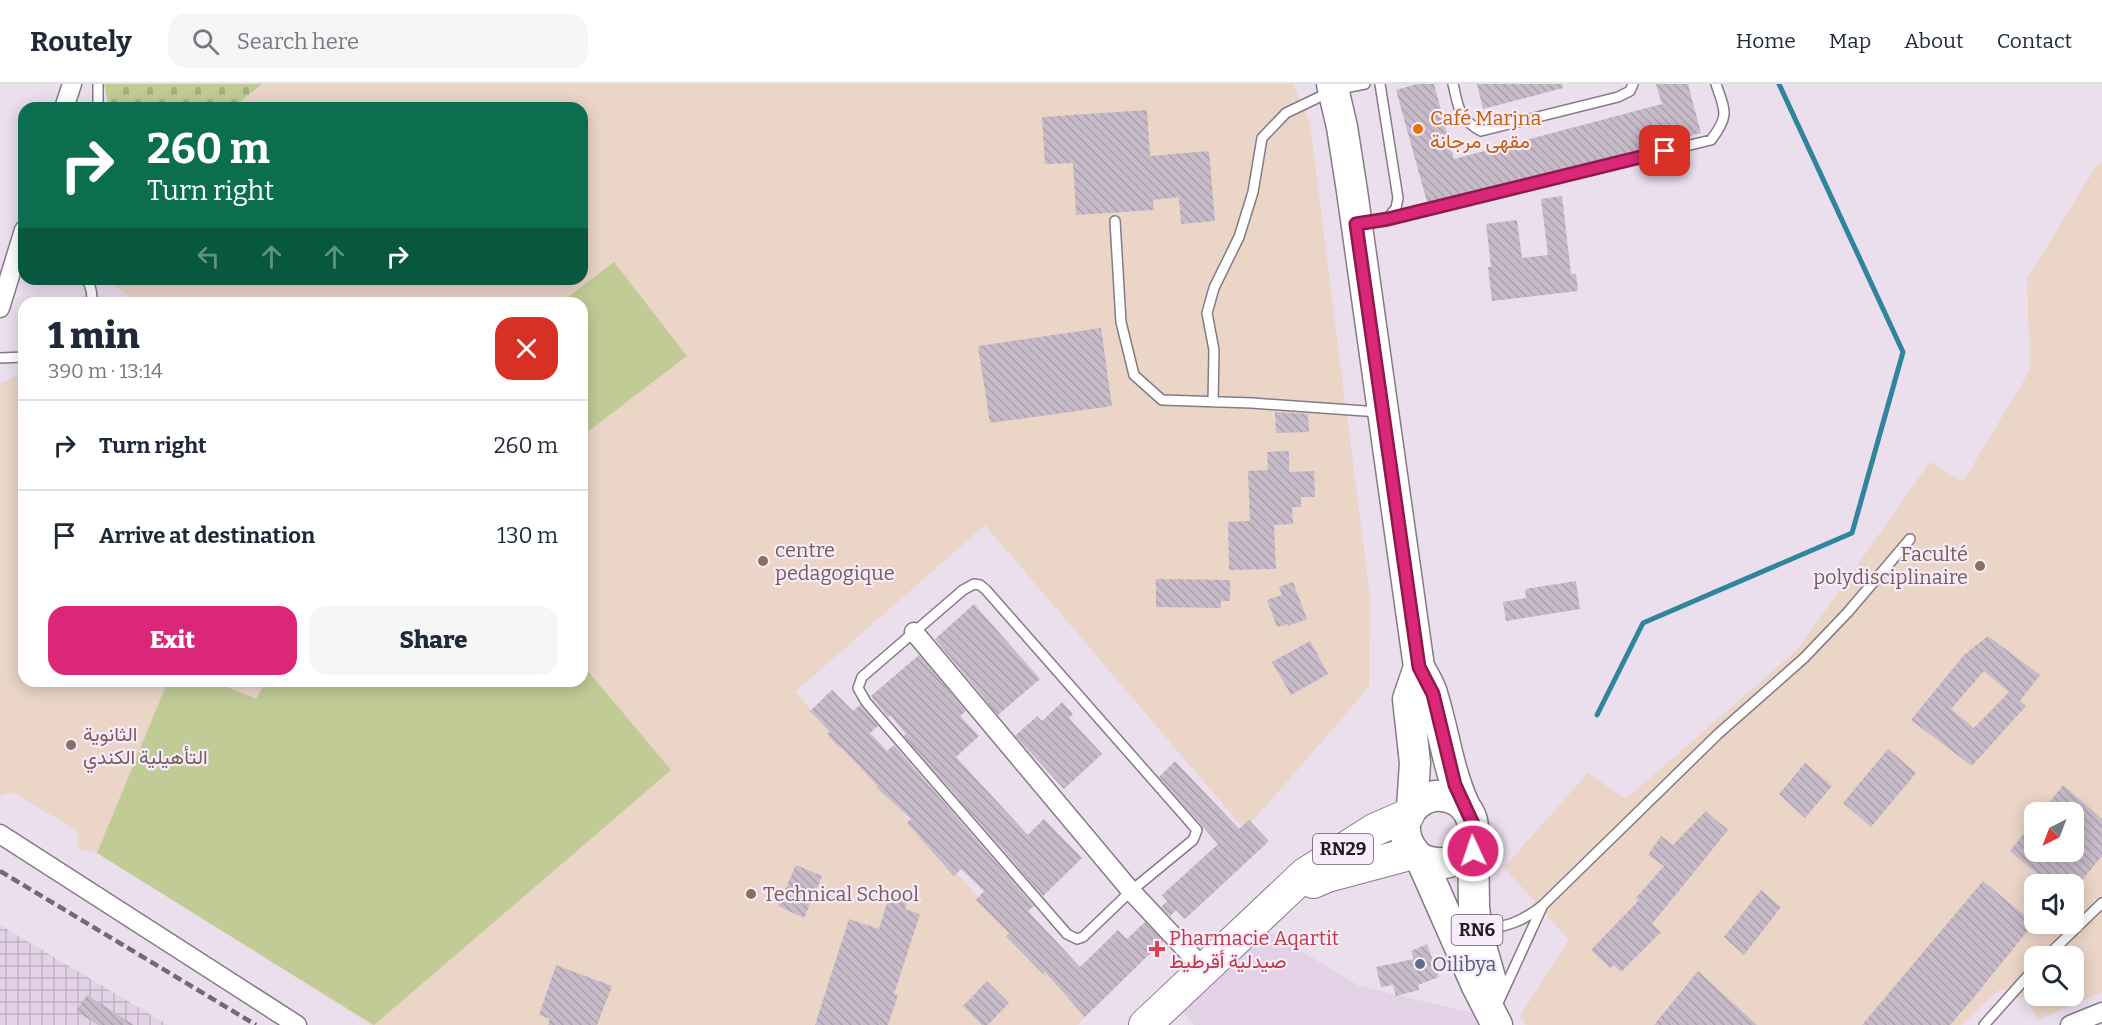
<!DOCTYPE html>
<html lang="en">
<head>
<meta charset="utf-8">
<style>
	:root { --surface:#fff; --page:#f6f6f7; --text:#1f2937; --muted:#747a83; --line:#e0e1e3; --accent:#db2777 }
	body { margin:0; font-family:Bitter,Vazirmatn,serif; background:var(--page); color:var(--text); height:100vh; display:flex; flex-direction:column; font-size:22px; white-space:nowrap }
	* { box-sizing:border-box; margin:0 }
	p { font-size:20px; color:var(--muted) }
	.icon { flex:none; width:33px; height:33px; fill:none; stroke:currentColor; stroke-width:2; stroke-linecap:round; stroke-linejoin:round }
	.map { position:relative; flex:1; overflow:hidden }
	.details { position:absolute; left:18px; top:213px; width:570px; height:390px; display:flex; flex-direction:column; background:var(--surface); border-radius:18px; box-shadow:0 3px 15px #0003 }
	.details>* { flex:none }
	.hud { position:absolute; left:18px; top:18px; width:570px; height:183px; border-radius:18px; box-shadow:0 3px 15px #0003; background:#0b6e4f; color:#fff; overflow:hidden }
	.needle { width:39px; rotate:222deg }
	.controls { position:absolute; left:2024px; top:718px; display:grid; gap:12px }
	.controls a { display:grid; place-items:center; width:60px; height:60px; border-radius:12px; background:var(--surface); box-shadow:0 3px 15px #0003; font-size:30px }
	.pin { position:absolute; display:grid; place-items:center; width:51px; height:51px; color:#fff; margin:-26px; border-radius:12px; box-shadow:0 3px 9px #0006 }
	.me { position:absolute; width:66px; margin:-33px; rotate:357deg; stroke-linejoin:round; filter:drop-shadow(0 0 4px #0008) }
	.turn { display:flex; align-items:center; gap:21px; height:126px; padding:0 30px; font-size:27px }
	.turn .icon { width:78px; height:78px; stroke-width:2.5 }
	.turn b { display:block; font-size:42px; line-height:51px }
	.lanes { display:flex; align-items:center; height:57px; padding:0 30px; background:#0003; justify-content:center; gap:30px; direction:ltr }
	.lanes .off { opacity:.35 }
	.round { display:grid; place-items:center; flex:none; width:63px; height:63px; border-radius:18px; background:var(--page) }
	.summary { display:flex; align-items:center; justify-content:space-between; height:102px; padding:0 30px }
	h1 { font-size:36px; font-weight:800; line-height:45px }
	.cta { display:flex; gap:12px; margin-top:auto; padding:12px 30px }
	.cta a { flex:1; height:69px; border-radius:18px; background:var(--accent); color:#fff; font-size:24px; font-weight:800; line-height:69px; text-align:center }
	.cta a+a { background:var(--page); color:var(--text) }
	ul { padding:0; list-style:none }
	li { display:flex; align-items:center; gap:18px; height:90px; padding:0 30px; border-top:2px solid var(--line) }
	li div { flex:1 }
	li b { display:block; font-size:22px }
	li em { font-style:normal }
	header { display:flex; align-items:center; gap:36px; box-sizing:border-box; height:84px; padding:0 30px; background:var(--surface); border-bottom:2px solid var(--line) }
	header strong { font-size:28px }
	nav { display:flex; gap:33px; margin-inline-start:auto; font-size:21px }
	.search { width:420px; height:54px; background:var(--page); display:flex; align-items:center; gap:15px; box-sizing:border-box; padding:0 21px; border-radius:18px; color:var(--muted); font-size:22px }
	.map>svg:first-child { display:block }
</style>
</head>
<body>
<header>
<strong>Routely</strong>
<div class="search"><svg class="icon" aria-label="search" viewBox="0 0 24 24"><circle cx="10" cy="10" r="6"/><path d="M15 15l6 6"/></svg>Search here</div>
<nav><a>Home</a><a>Map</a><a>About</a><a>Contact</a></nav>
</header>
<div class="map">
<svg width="2102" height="941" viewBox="0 0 2102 941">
	<defs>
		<pattern id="industrial-grid" width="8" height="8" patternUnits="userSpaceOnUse" patternTransform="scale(1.5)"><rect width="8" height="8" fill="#e3d1e6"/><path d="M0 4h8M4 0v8" fill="none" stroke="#c2b3c5"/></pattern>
		<pattern id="cemetery-stones" width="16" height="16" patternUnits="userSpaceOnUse" patternTransform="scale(1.5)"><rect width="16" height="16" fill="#c1cb96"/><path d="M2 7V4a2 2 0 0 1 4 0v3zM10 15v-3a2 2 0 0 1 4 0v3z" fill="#a6ae81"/></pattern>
		<pattern id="building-back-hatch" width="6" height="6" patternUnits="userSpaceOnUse" patternTransform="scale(1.5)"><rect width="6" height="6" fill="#c7bac9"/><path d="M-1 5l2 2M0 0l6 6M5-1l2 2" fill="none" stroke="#ab9fac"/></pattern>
	</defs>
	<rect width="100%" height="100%" fill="#ebdeed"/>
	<!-- built -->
	<path fill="#e3d1e6" d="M1266,846L1359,902L1472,929L1478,941H1194L1174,919Z"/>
	<!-- industrial -->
	<path fill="url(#industrial-grid)" d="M0,841L168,941H0Z"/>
	<!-- education -->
	<path fill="#ead5c7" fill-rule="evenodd" d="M262,0H1293L1310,40L1370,514L1369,603L1245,746L985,441L795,608L1085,933L1077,941H371L97,769L77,764L78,747L12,708L0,712V300L24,287V597H265V599L266,597H582V219H137L106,195H582V24H233Z
		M2102,79V908L2037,936L2027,916L2000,905L1962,941H1526L1520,932L1569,856L1504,783L1588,689L1626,715L1798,565L1930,378L1963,398L2030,286L2027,195L2097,81ZM2034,729H2073V768H2034ZM2034,801H2073V840H2034ZM2034,873H2073V912H2034Z"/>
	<!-- cemetery -->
	<path fill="url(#cemetery-stones)" d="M104,0H262L233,24H109Z"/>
	<!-- pitch -->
	<path fill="#c1cb96" d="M614,178L687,272L582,352V219H560Z
		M582,580L671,686L374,941L97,769L168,597H213L256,615L266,597H582Z"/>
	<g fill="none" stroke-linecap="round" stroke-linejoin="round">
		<!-- stream -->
		<path stroke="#30859c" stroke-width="5" d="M1597,631L1643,539L1852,449L1903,268L1779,0"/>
	</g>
	<!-- building -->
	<path fill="url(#building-back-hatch)" fill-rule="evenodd" d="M1417,0H1434L1454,75L1662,20L1656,0H1688L1701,49L1603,75L1427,118L1396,6Z
		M1477,0H1562L1563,4L1483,25Z
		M1147,26L1150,72L1209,67L1215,137L1181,140L1179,113L1153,116L1154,126L1076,131L1073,79L1045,80L1042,33Z
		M1562,112L1571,190H1576L1578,207L1492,217L1488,183H1491L1486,140L1517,136L1522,174L1548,171L1541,115Z
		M1101,244L1112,322L990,339L978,262Z
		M1275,328L1308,330L1309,348L1276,349Z
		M1289,367V388L1314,387L1315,413H1301V423H1292L1293,440L1274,441L1276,485L1229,486L1228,438L1250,437L1248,387L1268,386L1267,368Z
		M1156,495L1230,496V517H1221V524L1156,523Z
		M1576,497L1580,525L1506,537L1503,518L1526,514L1525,505Z
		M1293,498L1307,535L1288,542V540L1277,543L1267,516L1282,511L1279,503Z
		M974,520L1040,595L998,631L935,555Z
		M1988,552L2040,591L2020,617L2026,622L1972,682L1911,636L1964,571ZM1984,587L2009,608L1974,644L1951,625Z
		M1310,557L1328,590L1291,611L1272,578Z
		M919,571L966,627L960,632L979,652L956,673L1028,751L1044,735L1082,774L1043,812L904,652L906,650L890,631L888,633L871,612Z
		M832,606L853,627L860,621L878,642L870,649L887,667L894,661L1034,822L1028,827L1080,883L1118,846L1127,855L1145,838L1163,857L1085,933L1045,888L1043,890L1006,852L1009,849L976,816L984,807L961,785L954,792L946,783L907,739L911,735L877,704L878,702L841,663L840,664L827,650L830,648L810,627Z
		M1062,618L1073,630L1069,634L1102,670L1064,705L1015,652L1037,632L1042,637Z
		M1888,665L1916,689L1871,743L1843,719Z
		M1175,677L1239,745L1249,736L1269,757L1185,835L1176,826L1170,832L1161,823L1167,817L1162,811L1218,760L1159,693Z
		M1805,679L1832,702L1805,734L1779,710Z
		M2063,701L2102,735V772L2078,801H2051L2010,767L2034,737V768H2073V729H2041Z
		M1706,727L1728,746L1652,840L1661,848L1621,888L1614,881L1610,884L1591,866L1639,816L1636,814L1664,782L1648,771L1661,752L1673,761Z
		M796,781L822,792L804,834L778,822Z
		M1983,797L2034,839L1975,912L1950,941H1862Z
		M1761,806L1781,823L1744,871L1724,853Z
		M889,812L907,818L905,825L920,830L894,910L898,911L888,941H815L849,835L879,845Z
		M1427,860L1439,893L1418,901L1419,906L1396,912L1393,901L1381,903L1376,883L1414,875L1411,867Z
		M556,881L612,902L597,941H548L550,935L539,931Z
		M1698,887L1757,941H1654Z
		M987,897L1009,919L988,941H982L963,922Z
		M87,911L134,941H98L76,927Z"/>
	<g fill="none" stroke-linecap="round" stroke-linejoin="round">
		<defs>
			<path id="service" d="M1453,0C1459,25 1458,34 1481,47L1618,13L1630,7L1633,0
				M98,24V0
				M1388,134L1711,56C1730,31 1725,27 1716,0
				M1115,137L1121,238L1134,291L1162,316L1252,319L1379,328
				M1362,139L1388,134L1396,124L1398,114L1380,0
				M86,195C91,201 93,212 91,219
				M0,274L24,273
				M1213,318L1214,266L1207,229L1214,204L1239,153L1253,108L1262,54L1286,29L1334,6L1365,0
				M974,500L980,501L986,506L1197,746L1193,756L1131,807L1083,853L1077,855L1067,850L866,618L858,604L862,593L963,506Z
				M1482,847C1509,841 1520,839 1542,822L1718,650L1804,574L1848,528L1910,455
				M2046,873L2102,819
				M1498,919L1542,823
				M1984,941L2034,885"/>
			<path id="minor" d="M64,24L72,0
				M0,224L24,146
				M914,548L1131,807L1205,886
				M0,750L297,941
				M2070,941L2102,928"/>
			<path id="primary" d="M1332,0L1342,43L1352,107L1419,583C1424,593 1431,602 1433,613C1445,652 1448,687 1466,725
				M1412,724L1415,679L1408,615L1419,583
				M1473,749L1474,823L1477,848L1491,897
				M1421,775C1475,798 1494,720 1443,712C1434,711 1424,714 1417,720C1397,736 1404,761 1421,775L1477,902L1497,941"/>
			<path id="trunk" d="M1313,798L1327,792L1413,769
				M1145,941L1305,790L1374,746L1408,731"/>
		</defs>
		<!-- service casing -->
		<use href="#service" stroke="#857a88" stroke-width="12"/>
		<!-- minor casing -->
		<use href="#minor" stroke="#857a88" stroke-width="21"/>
		<!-- primary casing -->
		<use href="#primary" stroke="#857a88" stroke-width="33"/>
		<!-- trunk casing -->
		<use href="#trunk" stroke="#857a88" stroke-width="34"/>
		<!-- service -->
		<use href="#service" stroke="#fff" stroke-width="9"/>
		<!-- minor -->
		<use href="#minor" stroke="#fff" stroke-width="18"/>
		<!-- primary -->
		<use href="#primary" stroke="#fff" stroke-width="30"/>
		<!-- trunk -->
		<use href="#trunk" stroke="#fff" stroke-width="32"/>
		<!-- rail -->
		<path stroke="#726a73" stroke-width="4.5" stroke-dasharray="9 4.5" stroke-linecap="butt" d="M0,787L256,941"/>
	</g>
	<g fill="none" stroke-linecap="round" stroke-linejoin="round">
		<defs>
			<path id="route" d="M1473,767V740L1455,701L1433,610L1419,583L1356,140L1388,135L1665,67"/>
		</defs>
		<!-- route casing -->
		<use href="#route" stroke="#8e194d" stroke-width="15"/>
		<!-- route -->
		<use href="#route" stroke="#db2777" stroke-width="10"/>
	</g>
	<!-- markers -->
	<circle fill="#e8710a" stroke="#f8ebfb" stroke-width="2" cx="1418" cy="45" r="6"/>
	<g fill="#8d6e63" stroke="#f8ebfb" stroke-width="2">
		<circle cx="763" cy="477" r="6"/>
		<circle cx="1980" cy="482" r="6"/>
		<circle cx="71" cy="661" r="6"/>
		<circle cx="751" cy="810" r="6"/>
	</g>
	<path fill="#e0444e" stroke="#f8ebfb" stroke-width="2" d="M1154 856h6v6h6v6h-6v6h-6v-6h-6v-6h6z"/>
	<circle fill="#5c6f8a" stroke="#f8ebfb" stroke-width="2" cx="1420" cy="880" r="6"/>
	<g text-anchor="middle" stroke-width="4.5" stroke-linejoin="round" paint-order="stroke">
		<!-- shield labels -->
		<g fill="#f8ebfb" stroke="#615a62" stroke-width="1.5">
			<rect x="1313" y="750" width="60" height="30" rx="4.5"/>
			<rect x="1451.5" y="831" width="51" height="30" rx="4.5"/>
		</g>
		<g font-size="18" font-weight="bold" fill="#201c21">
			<text x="1343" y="771">RN29</text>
			<text x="1477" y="852">RN6</text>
		</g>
		<!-- food labels -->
		<g font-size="20" fill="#c56008" stroke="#f8ebfb" text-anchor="start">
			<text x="1430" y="41">Café Marjna<tspan x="1430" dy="23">مقهى مرجانة</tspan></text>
		</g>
		<!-- education labels -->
		<g font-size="20" fill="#785e54" stroke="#f8ebfb" text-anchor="start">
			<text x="775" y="473">centre<tspan x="775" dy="23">pedagogique</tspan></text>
			<text x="1968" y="477" text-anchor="end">Faculté<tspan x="1968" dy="23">polydisciplinaire</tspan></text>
			<text x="83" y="657">الثانوية<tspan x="83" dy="23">التأهيلية الكندي</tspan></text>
			<text x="763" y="817">Technical School</text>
		</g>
		<!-- health labels -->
		<g font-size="20" fill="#be3a42" stroke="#f8ebfb" text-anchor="start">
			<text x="1169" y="861">Pharmacie Aqartit<tspan x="1169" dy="23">صيدلية أقرطيط</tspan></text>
		</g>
		<!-- service labels -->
		<g font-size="20" fill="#4e5e75" stroke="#f8ebfb" text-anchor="start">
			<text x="1432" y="887">Oilibya</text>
		</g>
	</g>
</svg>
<div class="controls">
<a><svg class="needle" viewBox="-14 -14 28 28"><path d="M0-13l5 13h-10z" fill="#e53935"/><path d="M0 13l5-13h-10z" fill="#747a83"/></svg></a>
<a><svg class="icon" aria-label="sound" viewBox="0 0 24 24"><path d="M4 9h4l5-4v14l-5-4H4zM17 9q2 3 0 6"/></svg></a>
<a><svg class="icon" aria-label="search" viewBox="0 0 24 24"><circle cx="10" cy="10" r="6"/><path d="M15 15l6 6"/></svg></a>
</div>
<div class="pin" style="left:1665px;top:67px;background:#d93025"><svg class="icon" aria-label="arrive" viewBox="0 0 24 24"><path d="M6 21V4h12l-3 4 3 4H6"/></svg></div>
<svg class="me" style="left:1473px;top:767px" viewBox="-20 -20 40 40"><circle r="17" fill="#db2777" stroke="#fff" stroke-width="3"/><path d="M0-11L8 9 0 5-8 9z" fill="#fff"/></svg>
<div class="hud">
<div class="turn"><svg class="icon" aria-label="right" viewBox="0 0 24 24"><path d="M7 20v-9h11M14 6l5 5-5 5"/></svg><div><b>260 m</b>Turn right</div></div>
<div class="lanes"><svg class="icon off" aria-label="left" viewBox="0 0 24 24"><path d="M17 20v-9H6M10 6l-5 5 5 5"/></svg><svg class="icon off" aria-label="ahead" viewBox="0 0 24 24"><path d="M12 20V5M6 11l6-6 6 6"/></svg><svg class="icon off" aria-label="ahead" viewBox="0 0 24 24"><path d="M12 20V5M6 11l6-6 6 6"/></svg><svg class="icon" aria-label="right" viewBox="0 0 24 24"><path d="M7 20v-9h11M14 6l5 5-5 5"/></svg></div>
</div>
<section class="details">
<div class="summary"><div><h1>1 min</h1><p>390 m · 13:14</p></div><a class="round" style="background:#d93025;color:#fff"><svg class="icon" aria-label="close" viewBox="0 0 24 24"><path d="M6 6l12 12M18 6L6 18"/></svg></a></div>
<ul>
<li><svg class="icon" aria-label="right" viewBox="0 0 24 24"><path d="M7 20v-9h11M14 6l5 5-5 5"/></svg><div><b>Turn right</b></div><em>260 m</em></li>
<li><svg class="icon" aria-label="arrive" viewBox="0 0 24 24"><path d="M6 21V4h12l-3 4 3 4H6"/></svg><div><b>Arrive at destination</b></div><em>130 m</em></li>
</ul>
<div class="cta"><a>Exit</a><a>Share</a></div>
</section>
</div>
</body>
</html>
